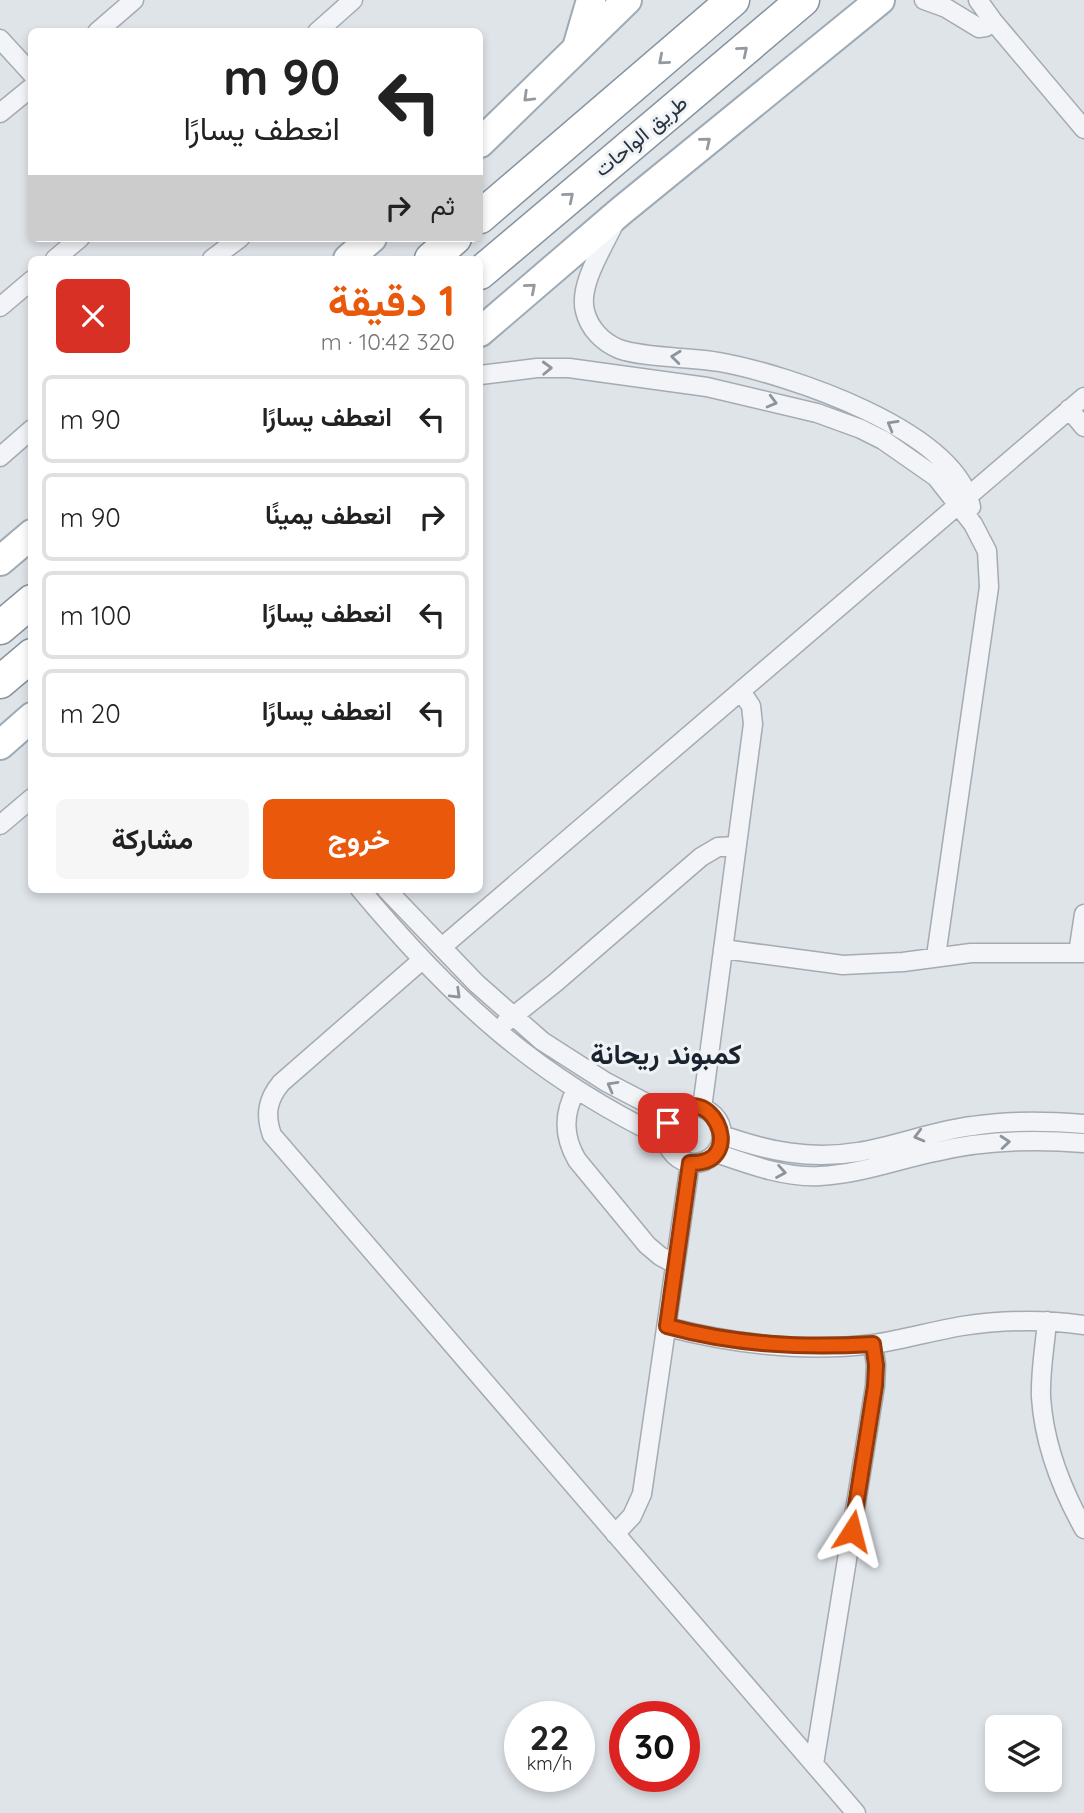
<!DOCTYPE html>
<html lang="ar">
<head>
<meta charset="utf-8">
<style>
	:root { --surface:#fff; --page:#f6f6f6; --text:#222; --muted:#767676; --line:#e0e0e0; --accent:#ea580c }
	body { margin:0; font-family:Quicksand,Vazirmatn,sans-serif; background:var(--page); color:var(--text); direction:rtl; height:100vh; display:flex; flex-direction:column; font-size:26px; white-space:nowrap }
	* { box-sizing:border-box; margin:0 }
	p { font-size:23px; color:var(--muted) }
	.icon { flex:none; width:38px; height:38px; fill:none; stroke:currentColor; stroke-width:2; stroke-linecap:round; stroke-linejoin:round }
	.map { position:relative; flex:1; overflow:hidden; direction:ltr }
	.side { position:absolute; left:28px; top:256px; width:455px; height:637px; display:flex; flex-direction:column; background:var(--surface); border-radius:10px; box-shadow:0 4px 10px #0003; direction:rtl }
	.side>* { flex:none }
	.banner { position:absolute; left:28px; top:28px; width:455px; height:214px; border-radius:10px; box-shadow:0 4px 10px #0003; direction:rtl; background:#fff; color:var(--text); overflow:hidden }
	.controls { position:absolute; left:985px; top:1715px; display:grid; gap:14px }
	.controls a { display:grid; place-items:center; width:77px; height:77px; border-radius:10px; background:var(--surface); box-shadow:0 4px 10px #0003; font-size:35px }
	.speed { position:absolute; left:504px; top:1701px; display:flex; gap:14px; font-size:35px; font-weight:700; text-align:center }
	.speed>* { display:grid; place-content:center; width:91px; height:91px; border-radius:50%; background:var(--surface); box-shadow:0 4px 10px #0003; line-height:1 }
	.speed small { font-size:18px; font-weight:400 }
	.speed .limit { border:10px solid #d22; background:#fff; color:#111 }
	.pin { position:absolute; display:grid; place-items:center; width:60px; height:60px; color:#fff; margin:-30px; border-radius:14px; box-shadow:0 4px 10px #0006 }
	.me { position:absolute; width:77px; margin:-38px; rotate:9deg; stroke-linejoin:round; filter:drop-shadow(0 0 5px #0008) }
	.turn { display:flex; align-items:center; gap:24px; height:147px; padding:0 28px; font-size:32px }
	.turn .icon { width:91px; height:91px; stroke-width:2.5 }
	.turn b { display:block; font-size:49px; line-height:60px }
	.then { display:flex; align-items:center; height:66px; padding:0 28px; background:#0003; gap:14px; font-size:26px }
	.round { display:grid; place-items:center; flex:none; width:74px; height:74px; border-radius:10px; background:var(--page) }
	.summary { display:flex; align-items:center; justify-content:space-between; height:119px; padding:0 28px }
	h1 { font-size:42px; font-weight:700; line-height:52px; color:var(--accent) }
	.primary-button { display:flex; gap:14px; margin-top:auto; padding:14px 28px }
	.primary-button a { flex:1; height:80px; border-radius:10px; background:var(--accent); color:#fff; font-size:28px; font-weight:700; line-height:80px; text-align:center }
	.primary-button a+a { background:var(--page); color:var(--text) }
	ul { padding:0; list-style:none }
	li { display:flex; align-items:center; gap:21px; height:88px; margin:0 14px 10px; padding:0 14px; border:4px solid var(--line); border-radius:10px }
	li div { flex:1 }
	li b { display:block; font-size:26px }
	li em { font-style:normal }
	.map>svg:first-child { display:block }
</style>
</head>
<body>
<div class="map">
<svg width="1084" height="1813" viewBox="0 0 1084 1813">
	<rect width="100%" height="100%" fill="#dfe4e9"/>
	<g fill="none" stroke-linecap="round" stroke-linejoin="round">
		<defs>
			<path id="street" d="M924,0L946,8L979,28L986,27L993,21
				M978,0L993,21L1084,129
				M97,32L134,0
				M317,32L353,0
				M0,39L32,74
				M0,113L32,87
				M615,222C604,246 578,285 585,311C589,328 602,342 619,349C644,358 690,357 719,362C787,374 957,430 971,507
				M55,259L80,238
				M212,259L240,238
				M0,307L32,280
				M480,375L537,368H569L707,387L817,413L861,429L883,440L936,477L973,524L987,551L989,587L936,956
				M1069,409L1084,427
				M0,457L32,429
				M0,825L32,798
				M360,889C452,999 535,1076 666,1139
				M386,889L476,983L542,1041L606,1082L673,1117
				M442,947L1084,397
				M723,949L843,965L903,962L971,953H1084
				M1078,953L1084,914
				M422,960L281,1083C267,1100 265,1115 272,1135L856,1813
				M506,1022L555,983L701,857L718,847L737,846
				M576,1090C563,1114 563,1136 577,1160L647,1245L660,1256L675,1264
				M666 1135a28 28 0 1 1 56 0a28 28 0 1 1-56 0Z
				M702,1108L753,724L751,706L741,691
				M722,1135C767,1151 810,1160 858,1152C896,1146 933,1131 972,1126C1009,1120 1047,1121 1084,1124
				M716,1153C748,1164 785,1178 820,1176C860,1174 896,1160 935,1152C984,1140 1034,1139 1084,1143
				M1047,1321C1045,1346 1040,1372 1041,1397C1044,1444 1061,1488 1084,1529
				M667,1327C734,1344 804,1353 873,1344C903,1340 932,1331 962,1326C1002,1320 1043,1319 1084,1325
				M615,1534L632,1516L642,1494L690,1163
				M814,1764L875,1386L876,1365L873,1344"/>
			<path id="primary" d="M577,48L591,0
				M480,143L627,0
				M348,259L372,238
				M480,332L621,211L880,0
				M0,561L32,534
				M0,745L32,717"/>
			<path id="highway" d="M480,217L733,0
				M431,259L455,238
				M480,273L803,0
				M0,628L32,601
				M0,682L32,655"/>
		</defs>
		<!-- street casing -->
		<use href="#street" stroke="#a4abb3" stroke-width="21"/>
		<!-- primary casing -->
		<use href="#primary" stroke="#9eaab5" stroke-width="32"/>
		<!-- highway casing -->
		<use href="#highway" stroke="#8693a0" stroke-width="35"/>
		<!-- street -->
		<use href="#street" stroke="#f2f4f7" stroke-width="18"/>
		<!-- primary -->
		<use href="#primary" stroke="#fff" stroke-width="28"/>
		<!-- highway -->
		<use href="#highway" stroke="#fff" stroke-width="32"/>
	</g>
	<!-- one-way arrows -->
	<defs><path id="oneway-chevron" d="M-2-3.5L2.5 0L-2 3.5" fill="none" stroke-width="1.6" stroke-linecap="round" stroke-linejoin="round" transform="scale(1.75)"/></defs>
	<g stroke="#9499a0">
		<use href="#oneway-chevron" transform="translate(743 51) rotate(-40)"/>
		<use href="#oneway-chevron" transform="translate(663 60) rotate(139)"/>
		<use href="#oneway-chevron" transform="translate(528 97) rotate(136)"/>
		<use href="#oneway-chevron" transform="translate(706 142) rotate(-39)"/>
		<use href="#oneway-chevron" transform="translate(569 197) rotate(-40)"/>
		<use href="#oneway-chevron" transform="translate(531 288) rotate(-41)"/>
	</g>
	<g stroke="#8d949c">
		<use href="#oneway-chevron" transform="translate(676 357) rotate(-174)"/>
		<use href="#oneway-chevron" transform="translate(547 368) rotate(-2)"/>
		<use href="#oneway-chevron" transform="translate(772 402) rotate(15)"/>
		<use href="#oneway-chevron" transform="translate(892 425) rotate(-150)"/>
		<use href="#oneway-chevron" transform="translate(456 994) rotate(44)"/>
		<use href="#oneway-chevron" transform="translate(612 1086) rotate(-151)"/>
		<use href="#oneway-chevron" transform="translate(919 1136) rotate(165)"/>
		<use href="#oneway-chevron" transform="translate(1005 1142) rotate(-5)"/>
		<use href="#oneway-chevron" transform="translate(781 1172) rotate(10)"/>
	</g>
	<g fill="none" stroke-linecap="round" stroke-linejoin="round">
		<defs>
			<path id="route" d="M668,1123C706,1068 753,1165 690,1163L667,1326C736,1345 802,1348 873,1344L876,1365L875,1386L852,1531"/>
		</defs>
		<!-- route casing -->
		<use href="#route" stroke="#983908" stroke-width="18"/>
		<!-- route -->
		<use href="#route" stroke="#ea580c" stroke-width="12"/>
	</g>
	<g text-anchor="middle" stroke-width="6" stroke-linejoin="round" paint-order="stroke">
		<!-- street labels -->
		<g font-size="21" fill="#283340" stroke="#eff3f6">
			<text transform="translate(641 136) rotate(-40)" y="7">طريق الواحات</text>
		</g>
		<!-- district labels -->
		<g font-size="28" font-weight="bold" fill="#1a2431" stroke="#eff3f6">
			<text x="666" y="1064">كمبوند ريحانة</text>
		</g>
	</g>
</svg>
<div class="controls">
<a><svg class="icon" aria-label="layers" viewBox="0 0 24 24"><path d="M12 4l9 5-9 5-9-5zM3 14l9 5 9-5"/></svg></a>
</div>
<div class="speed"><div>22<small>km/h</small></div><div class="limit">30</div></div>
<div class="pin" style="left:668px;top:1123px;background:#d93025"><svg class="icon" aria-label="arrive" viewBox="0 0 24 24"><path d="M6 21V4h12l-3 4 3 4H6"/></svg></div>
<svg class="me" style="left:852px;top:1531px" viewBox="-20 -20 40 40"><path d="M0-17L14 15 0 8-14 15z" fill="#ea580c" stroke="#fff" stroke-width="4"/></svg>
<div class="banner">
<div class="turn"><svg class="icon" aria-label="left" viewBox="0 0 24 24"><path d="M17 20v-9H6M10 6l-5 5 5 5"/></svg><div><b>90 m</b>انعطف يسارًا</div></div>
<div class="then">ثم<svg class="icon" aria-label="right" viewBox="0 0 24 24"><path d="M7 20v-9h11M14 6l5 5-5 5"/></svg></div>
</div>
<section class="side">
<div class="summary"><div><h1>1 دقيقة</h1><p>320 m · 10:42</p></div><a class="round" style="background:#d93025;color:#fff"><svg class="icon" aria-label="close" viewBox="0 0 24 24"><path d="M6 6l12 12M18 6L6 18"/></svg></a></div>
<ul>
<li><svg class="icon" aria-label="left" viewBox="0 0 24 24"><path d="M17 20v-9H6M10 6l-5 5 5 5"/></svg><div><b>انعطف يسارًا</b></div><em>90 m</em></li>
<li><svg class="icon" aria-label="right" viewBox="0 0 24 24"><path d="M7 20v-9h11M14 6l5 5-5 5"/></svg><div><b>انعطف يمينًا</b></div><em>90 m</em></li>
<li><svg class="icon" aria-label="left" viewBox="0 0 24 24"><path d="M17 20v-9H6M10 6l-5 5 5 5"/></svg><div><b>انعطف يسارًا</b></div><em>100 m</em></li>
<li><svg class="icon" aria-label="left" viewBox="0 0 24 24"><path d="M17 20v-9H6M10 6l-5 5 5 5"/></svg><div><b>انعطف يسارًا</b></div><em>20 m</em></li>
</ul>
<div class="primary-button"><a>خروج</a><a>مشاركة</a></div>
</section>
</div>
</body>
</html>
